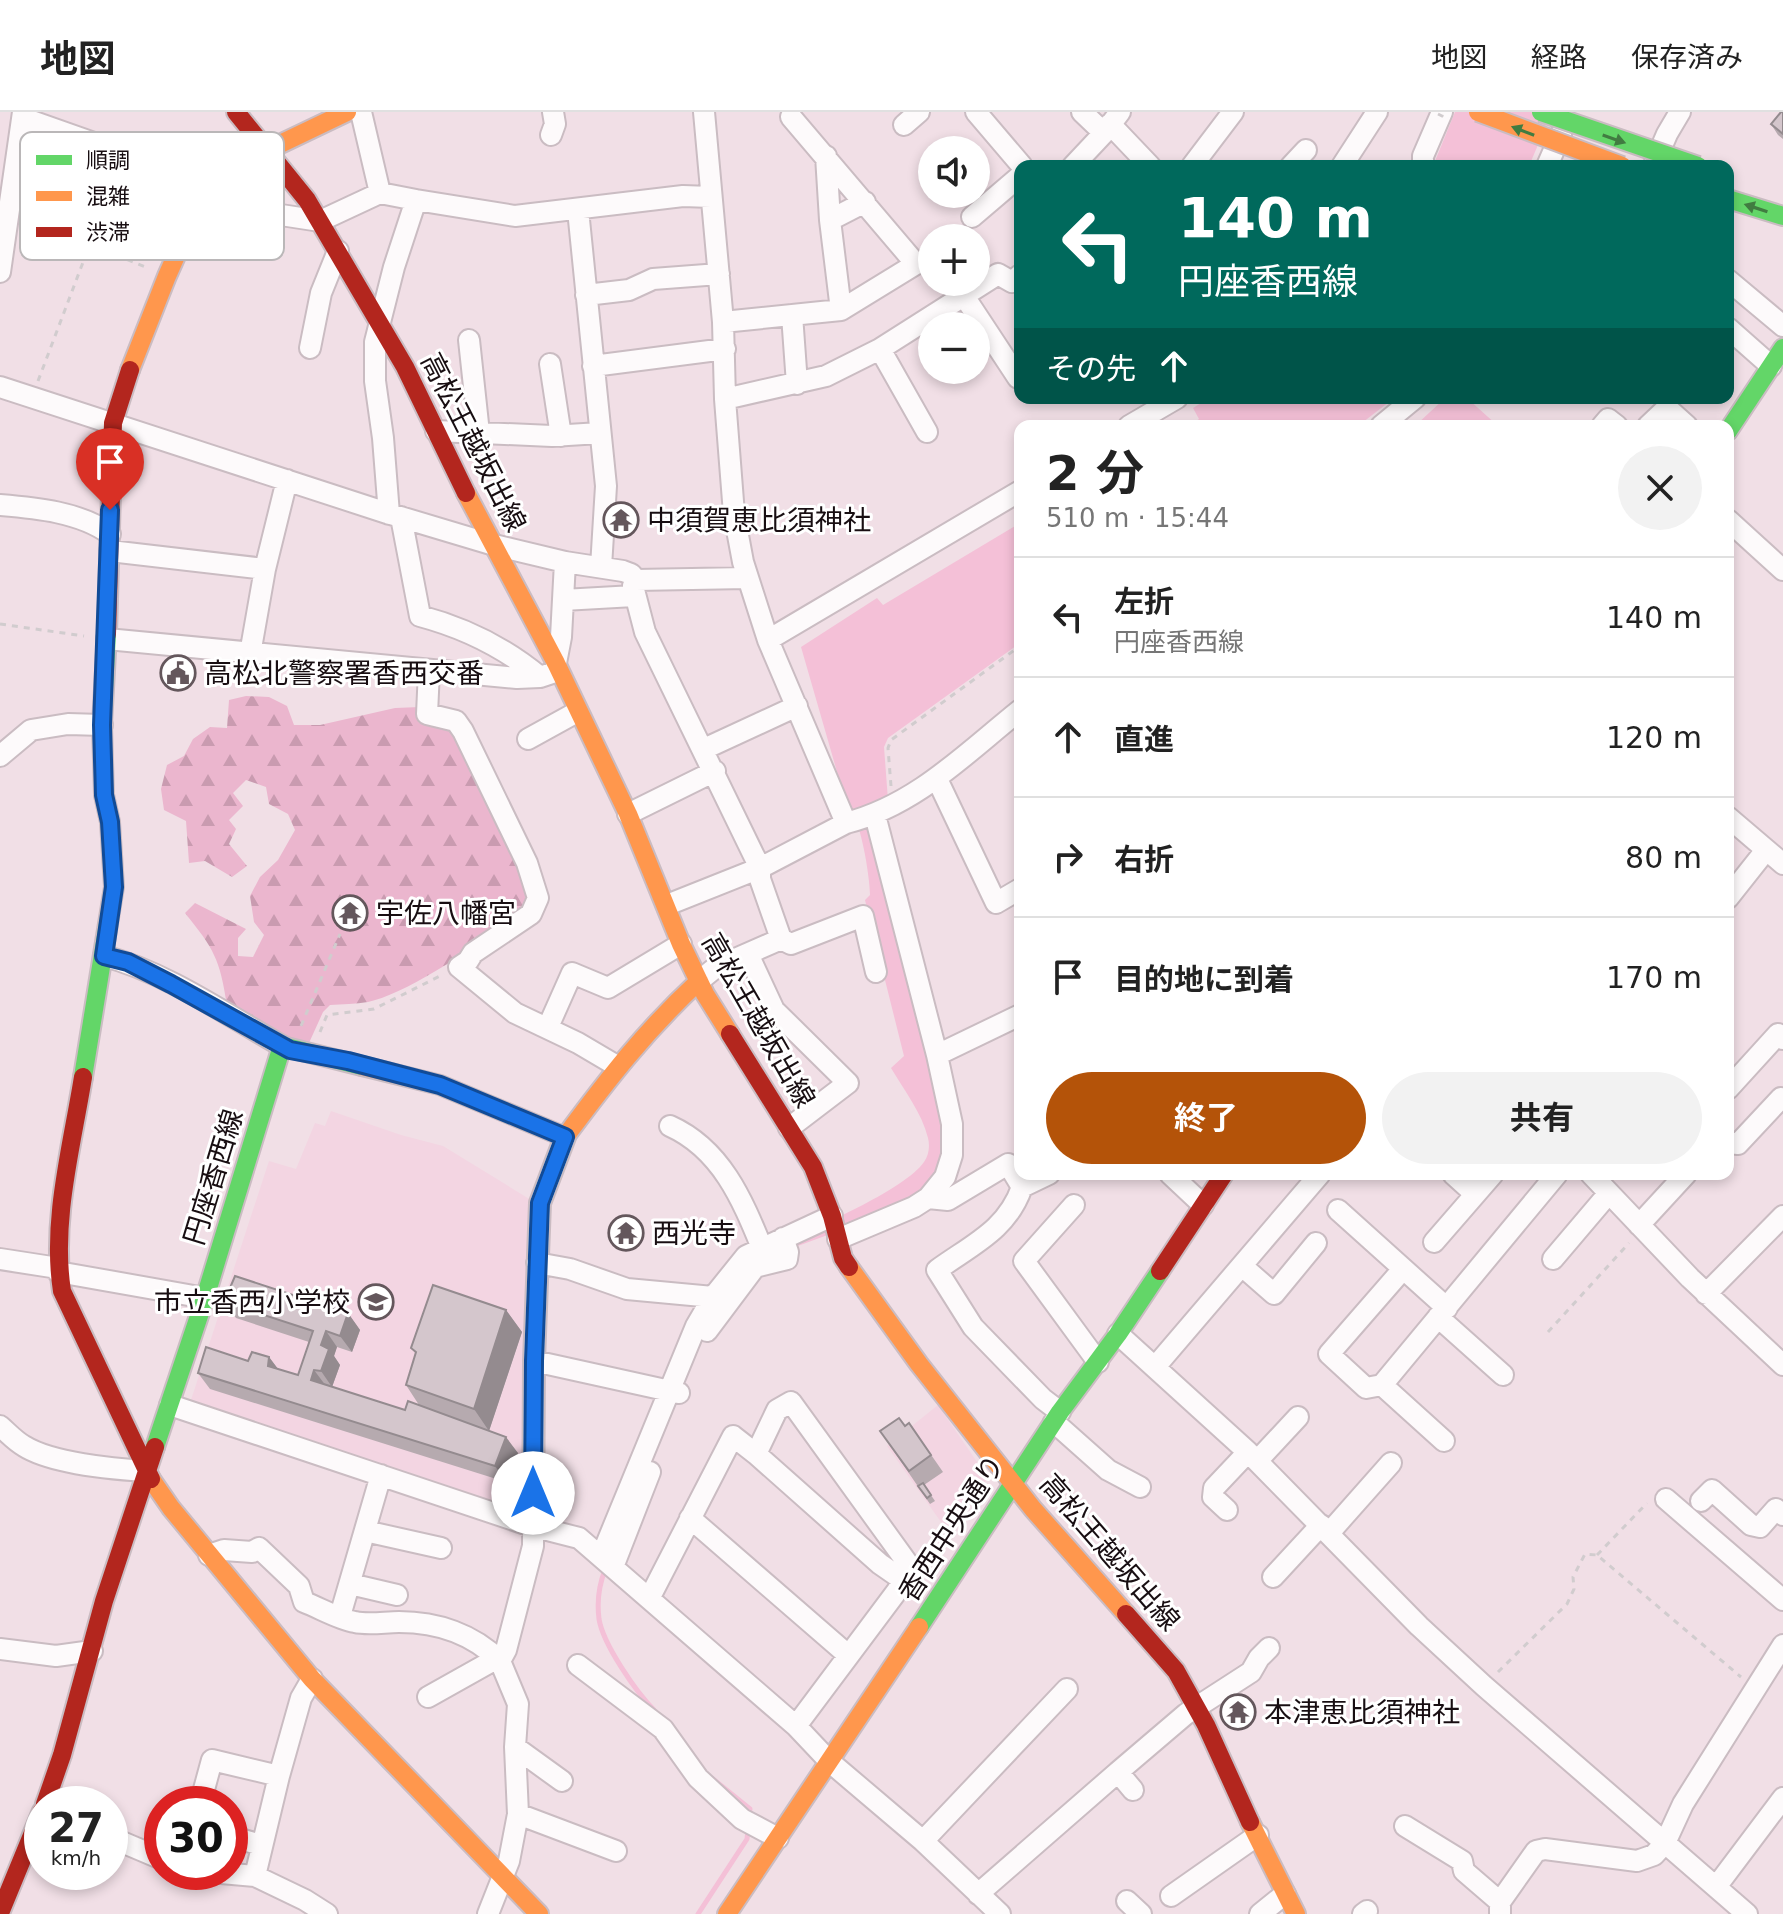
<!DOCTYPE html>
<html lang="ja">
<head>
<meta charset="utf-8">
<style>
	:root { --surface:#fff; --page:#f2f2f2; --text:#222; --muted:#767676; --line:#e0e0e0; --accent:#b45309 }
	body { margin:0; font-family:"DejaVu Sans","Noto Sans JP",sans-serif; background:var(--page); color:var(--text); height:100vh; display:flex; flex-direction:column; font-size:30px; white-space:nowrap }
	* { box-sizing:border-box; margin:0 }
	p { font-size:26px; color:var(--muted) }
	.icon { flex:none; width:44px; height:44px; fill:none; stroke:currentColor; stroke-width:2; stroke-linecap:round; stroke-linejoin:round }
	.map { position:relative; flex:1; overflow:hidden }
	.panel { position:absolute; left:1014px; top:308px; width:720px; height:760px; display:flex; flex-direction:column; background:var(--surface); border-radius:16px; box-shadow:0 4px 12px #0003 }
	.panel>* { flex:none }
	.hud { position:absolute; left:1014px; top:48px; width:720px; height:244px; border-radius:16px; box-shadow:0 4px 12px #0003; background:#00695c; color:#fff; overflow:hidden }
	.buttons { position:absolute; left:918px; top:24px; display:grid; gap:16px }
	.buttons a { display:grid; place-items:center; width:72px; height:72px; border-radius:50%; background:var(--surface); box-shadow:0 4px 12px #0003; font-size:40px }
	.speed { position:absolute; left:24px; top:1674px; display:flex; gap:16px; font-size:40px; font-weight:700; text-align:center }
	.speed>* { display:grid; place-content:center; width:104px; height:104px; border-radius:50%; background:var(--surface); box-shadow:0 4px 12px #0003; line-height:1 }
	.speed small { font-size:20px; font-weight:400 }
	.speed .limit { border:12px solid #d22; background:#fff; color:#111 }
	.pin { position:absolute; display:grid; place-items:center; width:68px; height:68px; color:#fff; margin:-82px -34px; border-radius:50% 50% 50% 0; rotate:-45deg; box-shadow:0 0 8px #0007 }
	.pin .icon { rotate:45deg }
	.me { position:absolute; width:88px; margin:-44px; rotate:0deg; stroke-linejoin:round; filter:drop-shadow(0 0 6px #0008) }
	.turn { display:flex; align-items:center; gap:28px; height:168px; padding:0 32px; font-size:36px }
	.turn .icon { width:104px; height:104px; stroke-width:2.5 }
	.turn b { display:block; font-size:56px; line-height:68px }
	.then { display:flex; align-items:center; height:76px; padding:0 32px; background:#0003; gap:16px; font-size:30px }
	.round { display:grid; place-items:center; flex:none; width:84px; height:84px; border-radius:42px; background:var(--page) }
	.overview { display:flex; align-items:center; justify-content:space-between; height:136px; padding:0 32px }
	h1 { font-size:48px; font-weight:700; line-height:60px }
	.button { display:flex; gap:16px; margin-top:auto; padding:16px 32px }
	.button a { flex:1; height:92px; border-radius:48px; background:var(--accent); color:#fff; font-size:32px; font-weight:700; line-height:92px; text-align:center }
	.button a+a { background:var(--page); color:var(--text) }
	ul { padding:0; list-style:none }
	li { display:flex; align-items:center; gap:24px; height:120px; padding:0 32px; border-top:2px solid var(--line) }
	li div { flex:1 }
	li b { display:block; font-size:30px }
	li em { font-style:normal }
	header { display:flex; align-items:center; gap:48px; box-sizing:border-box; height:112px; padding:0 40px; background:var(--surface); border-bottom:2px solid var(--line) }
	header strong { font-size:38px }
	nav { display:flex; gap:44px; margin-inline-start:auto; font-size:28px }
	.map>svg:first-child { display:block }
</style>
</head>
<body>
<header>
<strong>地図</strong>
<nav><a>地図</a><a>経路</a><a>保存済み</a></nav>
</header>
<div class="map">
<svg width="1783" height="1802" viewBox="0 0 1783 1802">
	<defs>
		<pattern id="forest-firs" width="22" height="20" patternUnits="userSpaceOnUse" patternTransform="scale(2)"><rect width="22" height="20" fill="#ebb6ce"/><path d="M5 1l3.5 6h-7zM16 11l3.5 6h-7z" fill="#c99bb0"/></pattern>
	</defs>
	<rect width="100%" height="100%" fill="#f1dfe6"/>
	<!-- built -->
	<path fill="#f3d5e2" d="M331,999L401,1023L443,1034L531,1088L526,1381L515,1400L190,1291L269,1049L296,1057L315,1011L325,1014Z
		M938,1293L988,1366L946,1417L887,1334Z"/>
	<!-- forest -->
	<path fill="url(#forest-firs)" d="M246,584L269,585L287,594L294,613H320L395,596L420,595L450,613L533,783C509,816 409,882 368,890C356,892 342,892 330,893L323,900L309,931L275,921L227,894C220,847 214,837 185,801L195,791L246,817L238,826V844L253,845L264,823L254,810L250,784L260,765L278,748L295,718L288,702L269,692L266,675L246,668L233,681L243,694L229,708L236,717L229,732L247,754L232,765L205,749L189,751L186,709L164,698L161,677L167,653L184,644L193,627L210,615L227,616L229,588Z"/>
	<!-- water -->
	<path fill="#f4c0d7" d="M1455,0H1552L1529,54H1433Z
		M1209,286H1394L1358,314H1189L1199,307L1193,296Z
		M1445,286H1467L1498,314H1415Z
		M1020,411V531L888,626L884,635L888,688L869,698L943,1005V1053L926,1080L852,1114L795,1135L792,1126C824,1112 905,1077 924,1050C929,1043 930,1034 928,1026C922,1001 904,978 891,956L904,944L865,788L870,783C870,765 860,701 846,691L801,535L877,486L883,493Z"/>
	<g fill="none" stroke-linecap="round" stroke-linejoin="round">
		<!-- stream -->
		<path stroke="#f4c0d7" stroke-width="5" d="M605,1458C599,1473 597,1491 599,1507C603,1532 636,1580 654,1598
			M713,1667L750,1697L749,1703
			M698,1802L747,1727L748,1717"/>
		<defs>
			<path id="street" d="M361,0L380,81L416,88
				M976,0L1022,54
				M1082,0L1104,21
				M791,5L916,152L841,198
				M23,6L193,66L281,103L320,109L380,81
				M1110,12L1150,54
				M904,13L919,0
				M551,23L555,12L553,0
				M1655,50L1667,22L1680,0
				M1073,54L1104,21L1120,0
				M1192,54L1233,0
				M1291,54L1306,38
				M1342,54L1377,0
				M1423,54V44L1442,0
				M1547,54L1561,22
				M578,98L606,374L601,455
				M972,105L1020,64
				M830,108L865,90
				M0,160L23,0
				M1728,168L1783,214
				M586,183L629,178L653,167L719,162
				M964,184L1018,266
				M792,203L797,272
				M723,210L841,198L830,108L826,44
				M1728,216L1771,254
				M469,228L479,321
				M310,236L321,181L338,139
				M880,237L927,320
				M550,252L561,324
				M593,254L725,237
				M0,275L387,401L494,433L565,450L623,459L631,462L636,468
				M725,287L826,264L880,237L998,162L1012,170L1020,163
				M1129,314L1177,286
				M1381,314L1415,286
				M1602,314L1608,307L1617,314
				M1648,314L1667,296L1687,314
				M436,319L552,324L600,321
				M0,393C36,396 80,400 110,422
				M389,402L383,326L375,269V230L394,155L416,88L515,104L683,84L711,85
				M401,405L420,504C465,516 504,535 540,565
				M1728,408L1783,458
				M110,439L265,457
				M563,488L634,484
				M107,527L517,566L540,565L558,559
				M768,528L1020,379
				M250,542L265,457L287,368
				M556,551L561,525L565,450
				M429,558L427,602L456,609L463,619L527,751L538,786L531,802L473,841L468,849L459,855L515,901L578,931L617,954
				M528,627L577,600
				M704,637L797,594
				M0,644L31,618L68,612L102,613
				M937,667L996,791L1020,777
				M628,702L715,659
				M1728,705L1783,752
				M846,711C916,693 965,642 1020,598
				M1728,786L1766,738
				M667,793L760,756L645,520L633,474L636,468L747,466
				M781,827L791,832L863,804L876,860
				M748,842L774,898L848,971L789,1016
				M104,844C166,860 227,903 282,934
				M699,869L715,856L781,827L760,767V756L846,711L768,528L743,450L734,402L725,287L723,210L704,0
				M548,915L572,861L608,876L681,832
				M937,943L1020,903
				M1728,977L1778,922L1783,927
				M670,1014C721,1037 742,1087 762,1136
				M1728,1031L1738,1032L1781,986
				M1170,1062L1203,1093
				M1453,1062L1474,1081
				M1591,1062L1690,1166L1783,1253
				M1022,1075L1049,1062
				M928,1086L948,1088L1008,1052L1022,1075C1007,1118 973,1132 937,1158L973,1215L1043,1287L1060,1300
				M1074,1093L1024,1149L1098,1250
				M1338,1098L1447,1196
				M1639,1113L1686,1062
				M838,1127L914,1095L928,1086L945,1065L952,1043V1012L937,943L875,703
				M1434,1130L1493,1062
				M0,1147L58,1156
				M1553,1147L1609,1081
				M537,1151L570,1157L627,1177L713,1185
				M1242,1154L1274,1182L1316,1131
				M1403,1157L1329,1242L1366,1276L1382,1273L1444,1329
				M58,1160L205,1186
				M1706,1182L1783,1104
				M1438,1205L1503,1263
				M707,1219L755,1155L787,1147L788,1140L783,1126
				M1118,1222L1248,1340L1419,1514L1484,1574L1747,1802
				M534,1249L679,1281
				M1155,1255L1320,1062
				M1382,1273L1557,1062
				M170,1293L532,1414L579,1426L796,1614L830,1650L923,1729L1000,1802
				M1054,1310L1108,1358L1140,1375
				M0,1314C8,1321 15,1329 24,1334C51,1351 113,1357 146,1359
				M756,1342L880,1452L903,1468
				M1257,1349L1298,1305
				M1666,1387L1783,1488
				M1701,1389L1712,1378L1751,1413L1760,1415L1776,1397L1783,1403
				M1227,1398L1213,1385L1214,1376L1248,1340
				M690,1406L848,1543
				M365,1419L441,1436
				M1329,1421L1391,1351
				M209,1443L224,1438L252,1440L259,1436L299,1474L304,1490C320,1496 338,1507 355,1510C368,1513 385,1510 399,1510C437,1510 473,1522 500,1549
				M601,1445L696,1214L713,1185L746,1144L832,1104
				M613,1455L650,1360
				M1273,1465L1321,1413
				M350,1472L397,1483
				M650,1485L733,1324L756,1342L777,1298L791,1290L911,1456L897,1479L796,1614
				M340,1504L381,1363
				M0,1537L56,1544L92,1539
				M578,1553L663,1617L698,1666L742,1707L778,1726
				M428,1585L494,1548L500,1549
				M515,1635L562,1669
				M1118,1660L1186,1602L1251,1560L1259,1546L1269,1536
				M200,1692L212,1648L279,1664
				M518,1702L616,1739
				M1405,1714L1462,1749L1464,1759L1500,1790
				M230,1724L261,1733
				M110,1725L162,1747
				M923,1729L1067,1577
				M210,1760L255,1764L305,1788L327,1802
				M255,1764L279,1664L301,1586L312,1567
				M1716,1775L1783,1686
				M978,1782L1118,1660L1133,1678
				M1171,1784L1258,1723
				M1127,1789L1141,1802
				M488,1802L509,1749L518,1702L515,1635L518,1592L500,1549L506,1538L533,1434L534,1249L540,1091L565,1025
				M1260,1802L1285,1782
				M1363,1802L1367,1799
				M1500,1802V1790L1536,1739L1545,1737L1637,1749L1654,1743L1665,1731L1683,1692L1783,1533"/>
			<path id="fast" d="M1728,87L1783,104
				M1728,319L1783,236
				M83,965L114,775L110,710L104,683L102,613L107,522
				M155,1335L205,1186L282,934L362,954
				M919,1515L1060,1300L1118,1222L1160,1159"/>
			<path id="slow" d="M130,258L167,164L199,92L211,75L251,46L347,0
				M466,381L556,551L628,702L681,832L705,882L730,922
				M362,954L440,973L565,1025C608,967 646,918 699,869
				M849,1155L919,1252L1033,1397L1126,1502
				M151,1367L171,1396L312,1567L539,1802
				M1250,1710L1296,1802
				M727,1802L919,1515"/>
			<path id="jam" d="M236,0L307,88L405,255L466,381
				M107,522L113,311L130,258
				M730,922L813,1055L832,1104L843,1146L849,1155
				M83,965C72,1034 51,1109 62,1179L151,1367
				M1160,1159L1224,1062
				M1126,1502L1176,1559L1206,1613L1250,1710
				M45,1692L62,1643L104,1489L155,1335
				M0,1801L42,1699"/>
		</defs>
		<!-- street casing -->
		<use href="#street" stroke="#cabcc2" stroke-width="24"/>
		<!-- fast casing -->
		<use href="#fast" stroke="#cabcc2" stroke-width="22"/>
		<!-- slow casing -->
		<use href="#slow" stroke="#cabcc2" stroke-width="22"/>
		<!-- jam casing -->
		<use href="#jam" stroke="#cabcc2" stroke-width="22"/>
		<!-- path -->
		<path stroke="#d1ccce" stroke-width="3" stroke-dasharray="6 6" stroke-linecap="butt" d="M71,107L65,123L148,156
			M38,269L96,116
			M0,512L84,524
			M891,674L888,636L891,628L1020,534
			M301,914L340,822
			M320,920L327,903L374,897L444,862
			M1548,1220L1629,1131
			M1597,1443L1647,1391
			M1498,1560L1567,1492L1574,1477L1573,1465L1585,1442L1597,1443L1741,1565"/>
		<!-- street -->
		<use href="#street" stroke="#fdfafb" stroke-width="20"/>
		<!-- fast -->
		<use href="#fast" stroke="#63d668" stroke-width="18"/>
		<!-- slow -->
		<use href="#slow" stroke="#ff974d" stroke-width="18"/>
		<!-- jam -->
		<use href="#jam" stroke="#b3261e" stroke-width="18"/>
		<defs>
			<path id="fast-bridge" d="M1541,0L1698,54"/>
			<path id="slow-bridge" d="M1478,0L1622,54"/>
		</defs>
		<!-- fast-bridge casing -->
		<use href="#fast-bridge" stroke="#cabcc2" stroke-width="22" stroke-linecap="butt"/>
		<!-- slow-bridge casing -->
		<use href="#slow-bridge" stroke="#cabcc2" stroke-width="22" stroke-linecap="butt"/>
		<!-- path-bridge -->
		<path stroke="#d1ccce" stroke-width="3" stroke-dasharray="6 6" stroke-linecap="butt" d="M1438,2L1442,4L1443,0"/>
		<!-- fast-bridge -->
		<use href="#fast-bridge" stroke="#63d668" stroke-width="18"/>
		<!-- slow-bridge -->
		<use href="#slow-bridge" stroke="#ff974d" stroke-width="18"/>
	</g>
	<!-- wall -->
	<path fill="#b6aaaf" d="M1783,0V27L1778,23L1771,12Z
		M224,1190L348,1201L360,1218L352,1240L337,1235L334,1244L340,1253L332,1275L405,1298L419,1293L406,1273L416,1242L411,1236L506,1198L522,1220L489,1319L518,1341L506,1370L210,1277L198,1261L269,1245L278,1257L298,1263L309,1230L236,1206Z
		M909,1311L943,1360L924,1373L935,1389L930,1392L880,1319L905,1314Z"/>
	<!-- shaded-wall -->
	<path fill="#948b8f" d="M506,1198L522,1220L489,1319L474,1297Z
		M348,1201L360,1218L352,1240L340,1224Z
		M326,1219L337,1235L334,1244L340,1253L332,1275L321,1259V1233Z
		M269,1245L281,1261L268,1254Z
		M314,1258L326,1274L311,1268Z
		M506,1325L518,1341L506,1370L495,1354Z"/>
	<!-- building -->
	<path fill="#d4c6cc" stroke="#948b8f" stroke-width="2" d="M1781,0H1783V22L1771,12Z
		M235,1164L348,1201L340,1224L326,1219L321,1233L329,1237L321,1259L314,1258L311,1268L405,1298L408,1289L506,1325L495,1354L198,1261L206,1235L248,1249L252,1240L269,1245L268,1254L298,1263L313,1219L224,1190Z
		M433,1173L506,1198L474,1297L406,1273L416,1240L411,1236Z
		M899,1306L905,1314L909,1311L931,1343L909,1359L880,1319Z
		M923,1371L931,1383L927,1386L918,1374Z"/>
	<!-- one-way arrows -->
	<defs><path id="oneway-solid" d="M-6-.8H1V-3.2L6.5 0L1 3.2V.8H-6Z" transform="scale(2)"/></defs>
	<g fill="#417c41">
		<use href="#oneway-solid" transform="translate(1523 19) rotate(-159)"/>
		<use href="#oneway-solid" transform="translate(1614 27) rotate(19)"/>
		<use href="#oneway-solid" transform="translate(1756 96) rotate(-162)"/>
	</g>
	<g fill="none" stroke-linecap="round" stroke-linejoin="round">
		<defs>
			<path id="route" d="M110,398L102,613L104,683L110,710L114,775L104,844L128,850L171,872L290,938L348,949L440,973L565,1025L540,1091L534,1249L533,1381"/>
		</defs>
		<!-- route casing -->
		<use href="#route" stroke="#114b97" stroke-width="20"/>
		<!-- route -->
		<use href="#route" stroke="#1a73e8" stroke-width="14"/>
	</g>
	<!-- icons -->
	<defs>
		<symbol id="temple-ring" viewBox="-11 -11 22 22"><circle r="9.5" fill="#fff" stroke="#64575c" stroke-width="1.5"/><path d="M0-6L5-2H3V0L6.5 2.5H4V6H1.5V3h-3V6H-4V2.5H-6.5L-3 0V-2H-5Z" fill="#64575c"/></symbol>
		<symbol id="civic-ring" viewBox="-11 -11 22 22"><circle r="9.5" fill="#fff" stroke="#64575c" stroke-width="1.5"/><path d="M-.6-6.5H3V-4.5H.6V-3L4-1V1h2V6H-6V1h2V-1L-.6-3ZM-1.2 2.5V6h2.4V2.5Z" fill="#64575c"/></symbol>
		<symbol id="school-ring" viewBox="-11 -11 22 22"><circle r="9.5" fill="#fff" stroke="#64575c" stroke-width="1.5"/><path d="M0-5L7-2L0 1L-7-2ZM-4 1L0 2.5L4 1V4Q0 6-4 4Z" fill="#64575c"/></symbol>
	</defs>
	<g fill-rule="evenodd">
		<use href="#temple-ring" x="601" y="388" width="40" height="40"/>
		<use href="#civic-ring" x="158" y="541" width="40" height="40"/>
		<use href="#temple-ring" x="330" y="781" width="40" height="40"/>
		<use href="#temple-ring" x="606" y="1101" width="40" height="40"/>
		<use href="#school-ring" x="356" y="1170" width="40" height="40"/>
		<use href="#temple-ring" x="1218" y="1580" width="40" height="40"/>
	</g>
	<g text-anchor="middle" stroke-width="6" stroke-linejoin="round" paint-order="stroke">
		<!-- street labels -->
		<g font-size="28" fill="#180e12" stroke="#fff">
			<text transform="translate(474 330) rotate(63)" y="10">高松王越坂出線</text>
			<text transform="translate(759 908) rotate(60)" y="10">高松王越坂出線</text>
			<text transform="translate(213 1065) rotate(-73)" y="10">円座香西線</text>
			<text transform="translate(951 1416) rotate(-57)" y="10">香西中央通り</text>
			<text transform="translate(1110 1440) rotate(49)" y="10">高松王越坂出線</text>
		</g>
		<!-- poi labels -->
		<g font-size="28" fill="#180e12" stroke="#fff" text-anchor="start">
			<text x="647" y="418">中須賀恵比須神社</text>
			<text x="204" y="571">高松北警察署香西交番</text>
			<text x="376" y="811">宇佐八幡宮</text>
			<text x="652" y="1131">西光寺</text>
			<text x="350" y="1200" text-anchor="end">市立香西小学校</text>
			<text x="1264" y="1610">本津恵比須神社</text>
		</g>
	</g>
	<!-- legend -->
	<rect x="20" y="20" width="264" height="128" rx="12" fill="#fff" stroke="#bab7b8" stroke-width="2"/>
	<rect x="36" y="43" width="36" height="10" fill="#63d668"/>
	<rect x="36" y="79" width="36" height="10" fill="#ff974d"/>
	<rect x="36" y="115" width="36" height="10" fill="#b3261e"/>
	<g font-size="22" fill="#180e12">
		<text x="86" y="56">順調</text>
		<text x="86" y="92">混雑</text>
		<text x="86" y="128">渋滞</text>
	</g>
</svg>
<div class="buttons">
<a><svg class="icon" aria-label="sound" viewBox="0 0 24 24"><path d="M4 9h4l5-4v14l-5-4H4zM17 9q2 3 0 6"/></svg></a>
<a>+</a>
<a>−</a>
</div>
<div class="speed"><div>27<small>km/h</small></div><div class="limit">30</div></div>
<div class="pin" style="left:110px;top:398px;background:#d93025"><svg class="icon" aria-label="arrive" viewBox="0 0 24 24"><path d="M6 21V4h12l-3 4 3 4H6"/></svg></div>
<svg class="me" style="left:533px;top:1381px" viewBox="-20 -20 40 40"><circle r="19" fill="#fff"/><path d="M0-13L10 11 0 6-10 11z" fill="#1a73e8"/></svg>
<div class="hud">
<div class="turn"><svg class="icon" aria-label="left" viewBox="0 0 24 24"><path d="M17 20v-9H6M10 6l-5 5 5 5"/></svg><div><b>140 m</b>円座香西線</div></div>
<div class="then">その先<svg class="icon" aria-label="ahead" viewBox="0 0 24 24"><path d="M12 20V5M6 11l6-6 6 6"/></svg></div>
</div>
<section class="panel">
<div class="overview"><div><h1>2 分</h1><p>510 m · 15:44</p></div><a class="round"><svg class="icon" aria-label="close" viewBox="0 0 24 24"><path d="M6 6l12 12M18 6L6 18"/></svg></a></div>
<ul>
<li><svg class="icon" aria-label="left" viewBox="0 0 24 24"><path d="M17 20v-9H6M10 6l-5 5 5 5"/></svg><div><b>左折</b><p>円座香西線</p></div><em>140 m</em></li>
<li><svg class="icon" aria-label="ahead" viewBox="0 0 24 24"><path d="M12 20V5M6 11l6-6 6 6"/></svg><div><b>直進</b></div><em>120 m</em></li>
<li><svg class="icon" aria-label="right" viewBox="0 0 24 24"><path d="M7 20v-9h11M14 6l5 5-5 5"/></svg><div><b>右折</b></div><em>80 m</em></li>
<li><svg class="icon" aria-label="arrive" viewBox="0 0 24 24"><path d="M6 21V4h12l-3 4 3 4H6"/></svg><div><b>目的地に到着</b></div><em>170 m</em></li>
</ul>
<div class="button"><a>終了</a><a>共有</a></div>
</section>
</div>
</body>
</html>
